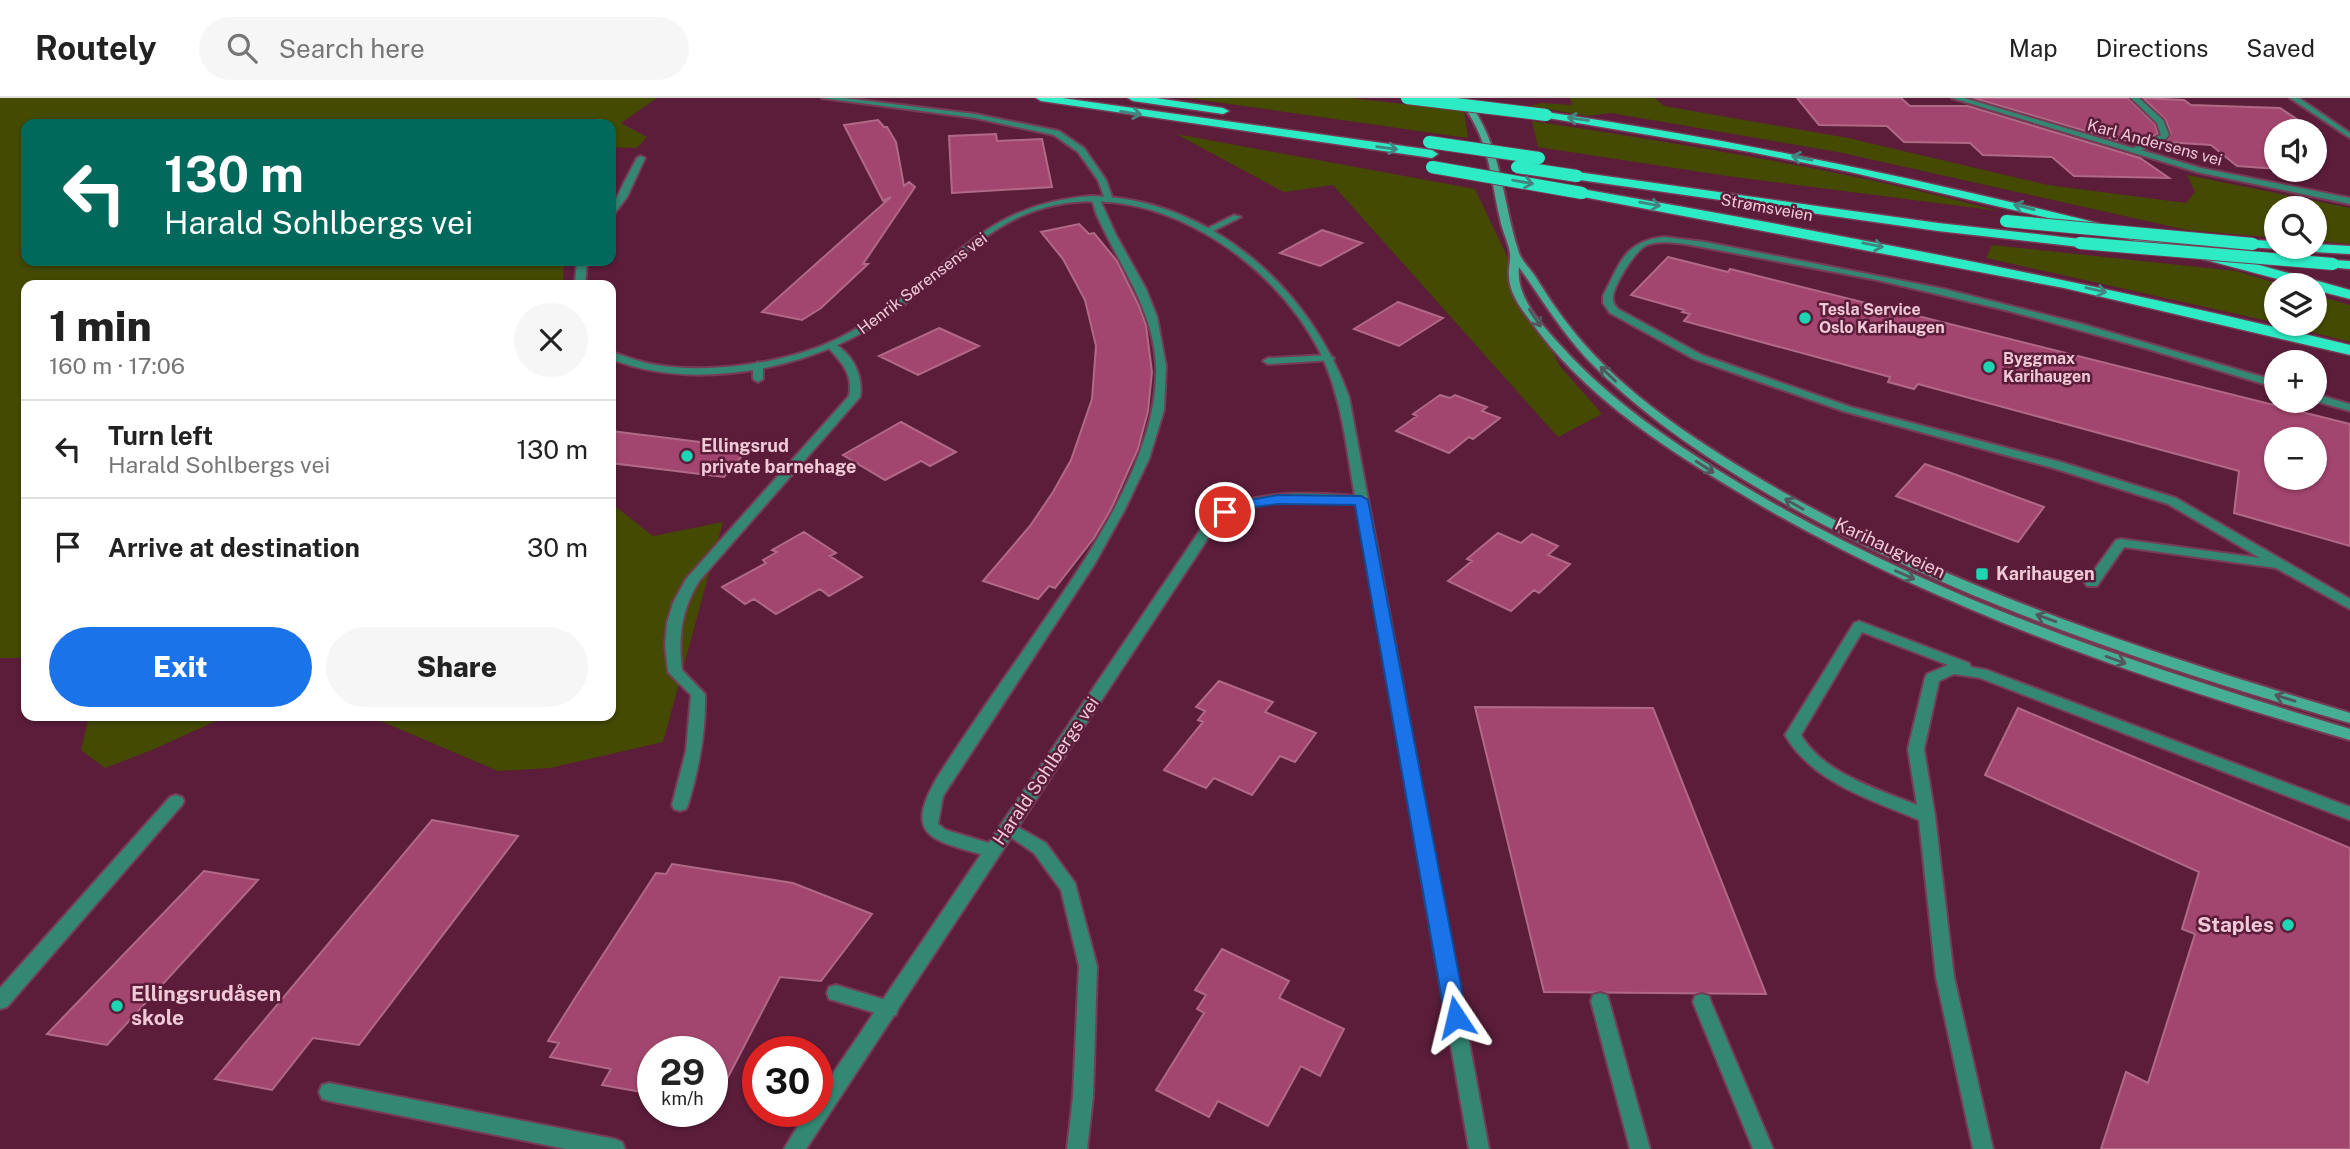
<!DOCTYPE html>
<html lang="en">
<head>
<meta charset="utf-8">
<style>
	:root { --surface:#fff; --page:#f6f6f6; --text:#222; --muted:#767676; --line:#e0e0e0; --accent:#1a73e8 }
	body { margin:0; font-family:"Public Sans",sans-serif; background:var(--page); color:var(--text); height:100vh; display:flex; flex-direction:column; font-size:26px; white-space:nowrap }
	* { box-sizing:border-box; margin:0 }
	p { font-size:23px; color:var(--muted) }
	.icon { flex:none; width:38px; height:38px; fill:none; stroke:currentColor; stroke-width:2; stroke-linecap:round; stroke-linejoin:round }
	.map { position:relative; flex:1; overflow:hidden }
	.details { position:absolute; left:21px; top:182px; width:595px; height:441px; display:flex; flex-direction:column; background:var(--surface); border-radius:14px; box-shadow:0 2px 5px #0004 }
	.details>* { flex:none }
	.guide { position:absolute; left:21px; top:21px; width:595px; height:147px; border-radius:14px; box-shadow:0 2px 5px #0004; background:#00695c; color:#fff; overflow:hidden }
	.tools { position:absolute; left:2264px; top:21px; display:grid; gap:14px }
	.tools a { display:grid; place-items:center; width:63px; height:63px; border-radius:50%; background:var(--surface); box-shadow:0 2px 5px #0004; font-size:35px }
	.speed { position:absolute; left:637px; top:938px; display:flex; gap:14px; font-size:35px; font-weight:700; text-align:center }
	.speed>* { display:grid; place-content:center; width:91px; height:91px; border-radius:50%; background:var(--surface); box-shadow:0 2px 5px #0004; line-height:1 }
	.speed small { font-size:18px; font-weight:400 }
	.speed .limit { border:10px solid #d22; background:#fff; color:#111 }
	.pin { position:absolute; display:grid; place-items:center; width:60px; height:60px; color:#fff; margin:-30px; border:4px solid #fff; border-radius:50%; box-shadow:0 2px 7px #0007 }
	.me { position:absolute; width:77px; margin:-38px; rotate:350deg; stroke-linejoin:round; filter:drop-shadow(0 0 5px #0008) }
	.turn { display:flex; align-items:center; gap:24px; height:147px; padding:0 28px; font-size:32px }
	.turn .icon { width:91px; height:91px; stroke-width:2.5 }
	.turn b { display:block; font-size:49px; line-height:60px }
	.round { display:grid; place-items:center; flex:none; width:74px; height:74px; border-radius:37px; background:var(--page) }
	.head { display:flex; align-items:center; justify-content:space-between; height:119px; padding:0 28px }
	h1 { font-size:42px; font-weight:800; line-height:52px }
	.cta { display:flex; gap:14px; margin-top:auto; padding:14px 28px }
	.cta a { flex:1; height:80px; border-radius:42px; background:var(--accent); color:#fff; font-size:28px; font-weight:800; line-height:80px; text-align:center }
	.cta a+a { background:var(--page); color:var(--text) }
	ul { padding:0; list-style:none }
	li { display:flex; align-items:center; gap:21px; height:98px; padding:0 28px; border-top:2px solid var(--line) }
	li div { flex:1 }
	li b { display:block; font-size:26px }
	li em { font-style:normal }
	header { display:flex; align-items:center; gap:42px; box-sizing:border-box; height:98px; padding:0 35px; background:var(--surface); border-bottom:2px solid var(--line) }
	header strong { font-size:33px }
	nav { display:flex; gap:38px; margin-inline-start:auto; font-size:24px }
	.search { width:490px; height:63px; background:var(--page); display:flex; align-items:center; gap:18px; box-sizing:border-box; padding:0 24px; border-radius:38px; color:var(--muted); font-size:26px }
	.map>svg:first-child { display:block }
</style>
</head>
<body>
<header>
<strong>Routely</strong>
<div class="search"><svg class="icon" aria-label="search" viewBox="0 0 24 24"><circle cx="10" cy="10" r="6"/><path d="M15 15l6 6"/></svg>Search here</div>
<nav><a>Map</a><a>Directions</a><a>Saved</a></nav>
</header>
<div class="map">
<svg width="2350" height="1051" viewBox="0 0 2350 1051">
	<rect width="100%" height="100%" fill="#5b1d3a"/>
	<!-- green -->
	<path fill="#444a01" d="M0,0H657L621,25L647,39L637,50L611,49V26H26V163H567L563,171L564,187H26V560H0Z
		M1187,0H1351L1464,13L1468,40Z
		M1570,0H1655L1664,8L1848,40L2048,87L2186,105L2195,94L2187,77L2350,110V146L2315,143V110H2277V140L2187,132L1838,54L1611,15L1587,18L1530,8L1541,5L1572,7Z
		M1532,23C1689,47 1846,72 1999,113L1727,78L1538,49Z
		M1176,36L1475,91L1559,267L1602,316L1558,339L1333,87L1284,94Z
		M1992,147L2236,173L2283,187H2277V225L1986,160Z
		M2315,197L2350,207V244L2279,226H2315Z
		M611,405L653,438L723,424L663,644L550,670L498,673L369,618H611Z
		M89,618H227L152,652L105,670L81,652Z"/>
	<!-- building -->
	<path fill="#a3466f" stroke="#b06986" stroke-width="2" fill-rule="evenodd" d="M1797,0H1901L1910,8H1968L2140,60L2169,80L2074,78L2052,59L1983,57L1970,45L1904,44L1887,28L1819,27Z
		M1973,0H2128L2155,26L2158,36L2142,43L2116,42Z
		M2143,0L2184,2L2191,7L2280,10L2315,33H2277V71L2237,68L2211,47L2166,44L2171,36L2165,21Z
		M878,22L884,29H887L896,44L904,88L909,84L915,89L863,166H868L821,210L802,222L762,214L891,99L883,103L844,27Z
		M996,36L997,43L1042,41L1052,89L952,95L949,38Z
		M1079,126L1089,136L1094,135L1117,163L1139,208L1146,227L1152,274L1148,313L1138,351L1111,411L1094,440L1055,490L1049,488L1038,501L983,483L1030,428L1053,394L1071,362L1092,301L1096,248L1085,202L1063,161L1041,134Z
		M1322,132L1362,145L1320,168L1280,155Z
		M1668,159L1728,174L1730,171L2350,326V448L2234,415L2239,373L1918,286L1914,291L1888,284L1890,279L1684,223L1690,216L1682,214L1684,212L1631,197ZM2277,341H2315V380H2277Z
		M1398,204L1443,220L1399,248L1354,231Z
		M939,230L979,248L918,277L879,258Z
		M1440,297L1450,300L1455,297L1487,309L1482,313L1500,320L1473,341L1469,339L1449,355L1396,333L1417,318L1413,316Z
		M901,324L956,354L930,368L921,363L885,382L843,357Z
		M611,333L749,350L724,379L611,365Z
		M1925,366L1954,376L2044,409L2018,444L1896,398Z
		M804,434L836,455L830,458L862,479L829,498L820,491L776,516L754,501L745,506L722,489L766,465L763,462L777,454L772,452Z
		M1498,435L1521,445L1532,436L1558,448L1548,457L1570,466L1539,495L1534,492L1511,513L1448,483L1472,463L1467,461Z
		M1219,583L1273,604L1265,614L1316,635L1295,664L1280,658L1252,697L1214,680L1206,690L1164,672L1203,624L1198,622L1205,613L1196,609Z
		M1475,609L1653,610L1766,896L1544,894Z
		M2018,610L2350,750V1051H2101L2126,974L2148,985L2195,836L2182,831L2199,774L1985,677Z
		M432,722L518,738L359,947L313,940L272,992L215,981Z
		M672,766L793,785L872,816L821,883L780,879L712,1010V954H653V996L602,987L611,971L550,959L559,945L548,943L575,900L656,775L666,776Z
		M204,773L258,782L107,947L47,936Z
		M1222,851L1289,883L1279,900L1344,931L1320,978L1301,968L1268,1028L1218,1003L1209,1019L1156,992L1204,915L1197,911L1206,897L1195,892Z"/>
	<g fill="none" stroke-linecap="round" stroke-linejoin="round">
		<defs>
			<path id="service" d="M822,0H844L975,16L1059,33L1084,50L1106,82L1113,102L1106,104L1098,82L1078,54L1054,37L975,20Z
				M1096,99L1100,102L1116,137L1146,191L1157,219L1166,268L1164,312L1149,361L1124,413L1094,467L943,698L938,726L946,732L999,748L1001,753L999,758L993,760C937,742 898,743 940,675C966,635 993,596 1021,556C1074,479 1160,364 1156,267C1153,209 1118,166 1096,115L1092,102Z
				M1234,117L1241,119L1209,135L1202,133Z
				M1664,139L1705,144L1944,191L2082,226L2277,283V290L2141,249L2009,213L1877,182L1691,147C1677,145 1660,142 1647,147C1635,152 1612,189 1613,201C1613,206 1615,207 1618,211L1702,257L1851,309L2061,364L2176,400L2350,501V511L2276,470L2124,449L2097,488H2087L2085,485L2087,482L2116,442L2121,441L2260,460L2168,406L2053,370L1843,313L1694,261L1610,215L1603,205V198C1620,166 1624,143 1664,139Z
				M831,244C851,253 864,277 860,299L699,483C681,513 678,538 682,572L705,596C706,634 699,670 688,707L686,711L680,713L674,711L672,707L686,653L691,597L668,574L665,547L667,525L673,505L686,481L849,298C854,275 840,263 826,247Z
				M1329,257L1334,260L1333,262L1268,266L1263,263L1268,260Z
				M758,264L763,267V281L758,284L753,281V267Z
				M2315,296L2350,306V313L2315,303Z
				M1859,523L1969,565L1971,569L1987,572L2350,709V722L1980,580L1954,576L1939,583L1924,651L1935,718L1954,879L1993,1051H1973L1936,879L1919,722C1870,701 1813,685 1785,637L1854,525ZM1862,534L1948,567L1927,576L1925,580L1908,651L1917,707C1878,691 1824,676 1801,637Z
				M176,697L182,699L184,703L182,707L7,909L0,911V890L170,699Z
				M1009,724L1046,745L1075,785L1097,868L1093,999L1087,1051H1067L1073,999L1079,868L1061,792L1034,755L1003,734L1001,730L1003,726Z
				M836,887L896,905L898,911L896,917L889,919L829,901L827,895L829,889Z
				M1600,895L1607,897L1609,903L1650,1051H1630L1591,903L1593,897Z
				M1702,896L1709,898L1711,904L1773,1051H1753L1693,904L1695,898Z
				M329,985L615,1041L622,1044L625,1051H566L329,1003L322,1001L319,994L322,987Z"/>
			<path id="minor" d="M1952,0H1964L2133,50L2161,37L2157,25L2131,0H2139L2163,22L2169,37L2164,43L2141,52L2201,70L2350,100V106L2197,74Z
				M2290,0H2299L2350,35V40Z
				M641,58L645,60L627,99L614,116L611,117C611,107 631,72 637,60Z
				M1091,98C1210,100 1310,190 1349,299L1489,1051H1469L1356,405C1308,402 1260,397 1218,425L806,1051H784L807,1013H817V999L1209,419C1253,391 1304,394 1355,398C1346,349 1342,299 1320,254C1268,152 1133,67 1019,119C974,140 937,182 897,212C823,269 699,296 611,261V254C626,258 641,265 657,267C710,276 786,265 835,242C860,230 884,213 906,196C971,144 1003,105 1091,98Z
				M577,163H587L585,187H575Z"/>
			<path id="secondary" d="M1458,0H1466C1503,48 1501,100 1519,155C1522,163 1530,171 1535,178C1545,194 1555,210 1567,225C1614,287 1681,333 1747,373C1934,486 2142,552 2350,615V625C2158,570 1964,506 1789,408C1720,369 1653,326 1596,270C1565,240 1544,204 1519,169C1515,200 1544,229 1563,250C1613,305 1676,347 1739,385C1929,500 2139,567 2350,631V642C2134,579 1918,505 1725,386C1654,343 1581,293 1532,225C1522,212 1509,195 1509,178C1508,170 1511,163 1510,155C1508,143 1502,132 1500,121C1489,72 1490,42 1458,0Z"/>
			<path id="motorway" d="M1036,0H1062L1432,52L1438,56L1432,60L1041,3Z
				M1128,0H1156L1223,10L1229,13L1223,16L1133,3Z
				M1546,14C1819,54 2085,118 2350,192V201L2315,192V187H2300L2048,120L1850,74L1750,54L1542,19V15Z
				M1577,74L1938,125L2080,141L2087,145L2080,149L1938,133L1573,81V75Z
				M1582,91C1840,136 2096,185 2350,247V257L2064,190L1578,98V92Z
				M2253,142L2277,143V149H2283L2277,151L2248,149V143Z
				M2315,146L2350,148V156L2296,153L2289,149H2315Z
				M2333,162L2350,163V171L2328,169V163Z"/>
		</defs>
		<!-- service casing -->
		<use href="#service" stroke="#763c56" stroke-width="4"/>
		<!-- minor casing -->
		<use href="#minor" stroke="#763c56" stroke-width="4"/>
		<!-- secondary casing -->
		<use href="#secondary" stroke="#763c56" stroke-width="4"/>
		<!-- motorway casing -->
		<use href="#motorway" stroke="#763c56" stroke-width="3"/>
		<!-- service -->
		<use href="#service" fill="#348773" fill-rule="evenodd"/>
		<!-- minor -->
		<use href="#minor" fill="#348773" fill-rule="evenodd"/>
		<!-- secondary -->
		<use href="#secondary" fill="#45ae95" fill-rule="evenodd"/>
		<!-- motorway -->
		<use href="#motorway" fill="#2decc5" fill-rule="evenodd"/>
		<defs>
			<path id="motorway-bridge" d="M1407,0L1546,17
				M1429,44L1539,60
				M1432,69L1582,95
				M1517,69L1577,78
				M2006,123L2253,146
				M2080,145L2333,166"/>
		</defs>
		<!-- motorway-bridge casing -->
		<use href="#motorway-bridge" stroke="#763c56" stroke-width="14" stroke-linecap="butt"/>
		<!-- motorway-bridge -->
		<use href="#motorway-bridge" stroke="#2decc5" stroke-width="12"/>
	</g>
	<!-- one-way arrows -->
	<defs><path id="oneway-shaft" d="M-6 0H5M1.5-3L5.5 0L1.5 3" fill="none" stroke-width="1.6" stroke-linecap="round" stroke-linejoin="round" transform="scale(1.75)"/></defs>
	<g stroke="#448480">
		<use href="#oneway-shaft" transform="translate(1131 15) rotate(9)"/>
		<use href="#oneway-shaft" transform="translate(1578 21) rotate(-172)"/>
		<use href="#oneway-shaft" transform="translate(1387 50) rotate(8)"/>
		<use href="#oneway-shaft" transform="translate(1802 60) rotate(-169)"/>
		<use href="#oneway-shaft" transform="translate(1523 84) rotate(10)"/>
		<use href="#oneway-shaft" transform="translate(1650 106) rotate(10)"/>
		<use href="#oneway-shaft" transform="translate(2024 109) rotate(-166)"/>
		<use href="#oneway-shaft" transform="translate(1873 147) rotate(11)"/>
		<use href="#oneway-shaft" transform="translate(2096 192) rotate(13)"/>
	</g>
	<g stroke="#52575e">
		<use href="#oneway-shaft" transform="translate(1535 220) rotate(56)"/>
		<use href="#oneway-shaft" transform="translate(1608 276) rotate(-136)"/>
		<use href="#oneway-shaft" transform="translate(1705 369) rotate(33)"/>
		<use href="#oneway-shaft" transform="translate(1794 406) rotate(-150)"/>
		<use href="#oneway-shaft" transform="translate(1905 477) rotate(24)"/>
		<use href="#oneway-shaft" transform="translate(2046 520) rotate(-160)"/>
		<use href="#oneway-shaft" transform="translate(2116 562) rotate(20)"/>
		<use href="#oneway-shaft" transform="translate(2285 600) rotate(-163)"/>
	</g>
	<!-- route -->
	<path fill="#1a73e8" stroke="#114b97" stroke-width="2" d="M1278,397L1361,398L1368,402L1467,919L1464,926L1456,929L1448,926L1445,919L1355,407L1278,406L1247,410L1225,419L1218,414L1239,404Z"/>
	<!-- markers -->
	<g fill="#1cd5b1" stroke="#5b1d3a" stroke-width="2.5">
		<circle cx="1805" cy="220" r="7"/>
		<circle cx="1989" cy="269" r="7"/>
		<circle cx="687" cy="358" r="7"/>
		<rect x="1975" y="469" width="14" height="14" rx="3.5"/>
		<circle cx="2288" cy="827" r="7"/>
		<circle cx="117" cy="908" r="7"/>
	</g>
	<g text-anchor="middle" stroke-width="5" stroke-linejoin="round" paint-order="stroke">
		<!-- far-street labels -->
		<g font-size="16" fill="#f1cad8" stroke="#5b1d3a">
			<text transform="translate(2155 44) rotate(15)" y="6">Karl Andersens vei</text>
			<text transform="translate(1767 109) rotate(10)" y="6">Strømsveien</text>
			<text transform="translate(922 185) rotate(-37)" y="6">Henrik Sørensens vei</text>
		</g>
		<!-- far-poi labels -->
		<g font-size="16" font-weight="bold" fill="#f1cad8" stroke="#5b1d3a" text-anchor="start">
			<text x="1819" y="217">Tesla Service<tspan x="1819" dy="18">Oslo Karihaugen</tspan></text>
			<text x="2003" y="266">Byggmax<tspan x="2003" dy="18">Karihaugen</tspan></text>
		</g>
		<!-- poi labels -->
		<g font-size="18" font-weight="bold" fill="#f1cad8" stroke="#5b1d3a" text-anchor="start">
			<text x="701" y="354">Ellingsrud<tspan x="701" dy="21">private barnehage</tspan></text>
			<text x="1996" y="482">Karihaugen</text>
		</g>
		<!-- street labels -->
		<g font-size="18" fill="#f1cad8" stroke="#5b1d3a">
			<text transform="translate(1890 450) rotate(25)" y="6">Karihaugveien</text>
			<text transform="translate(1046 673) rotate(-56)" y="6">Harald Sohlbergs vei</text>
		</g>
		<!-- near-poi labels -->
		<g font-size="21" font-weight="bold" fill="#f1cad8" stroke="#5b1d3a" text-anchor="end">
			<text x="2274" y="834">Staples</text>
			<text x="131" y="903" text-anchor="start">Ellingsrudåsen<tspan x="131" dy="24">skole</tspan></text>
		</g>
	</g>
</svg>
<div class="tools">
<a><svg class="icon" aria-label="sound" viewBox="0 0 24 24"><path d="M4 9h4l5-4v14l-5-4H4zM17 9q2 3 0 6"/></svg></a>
<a><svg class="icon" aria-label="search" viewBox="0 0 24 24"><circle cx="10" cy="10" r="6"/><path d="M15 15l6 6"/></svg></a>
<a><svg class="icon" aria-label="layers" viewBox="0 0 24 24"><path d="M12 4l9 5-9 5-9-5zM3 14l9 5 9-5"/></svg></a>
<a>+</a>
<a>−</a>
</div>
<div class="speed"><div>29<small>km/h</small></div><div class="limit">30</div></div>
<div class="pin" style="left:1225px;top:414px;background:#d93025"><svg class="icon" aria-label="arrive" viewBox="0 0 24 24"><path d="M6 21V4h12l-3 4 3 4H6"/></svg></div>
<svg class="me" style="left:1456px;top:919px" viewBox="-20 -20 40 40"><path d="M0-17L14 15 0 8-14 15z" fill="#1a73e8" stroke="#fff" stroke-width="4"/></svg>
<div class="guide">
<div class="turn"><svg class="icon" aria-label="left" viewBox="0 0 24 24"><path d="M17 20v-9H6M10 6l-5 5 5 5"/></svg><div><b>130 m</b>Harald Sohlbergs vei</div></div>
</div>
<section class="details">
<div class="head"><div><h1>1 min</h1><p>160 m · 17:06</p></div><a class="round"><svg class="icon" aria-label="close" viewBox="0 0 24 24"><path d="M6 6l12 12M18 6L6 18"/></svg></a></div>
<ul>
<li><svg class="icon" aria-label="left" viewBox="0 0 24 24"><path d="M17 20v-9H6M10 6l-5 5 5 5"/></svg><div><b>Turn left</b><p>Harald Sohlbergs vei</p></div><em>130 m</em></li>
<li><svg class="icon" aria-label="arrive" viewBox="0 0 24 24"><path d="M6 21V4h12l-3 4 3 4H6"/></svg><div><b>Arrive at destination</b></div><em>30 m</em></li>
</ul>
<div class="cta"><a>Exit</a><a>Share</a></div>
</section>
</div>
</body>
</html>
